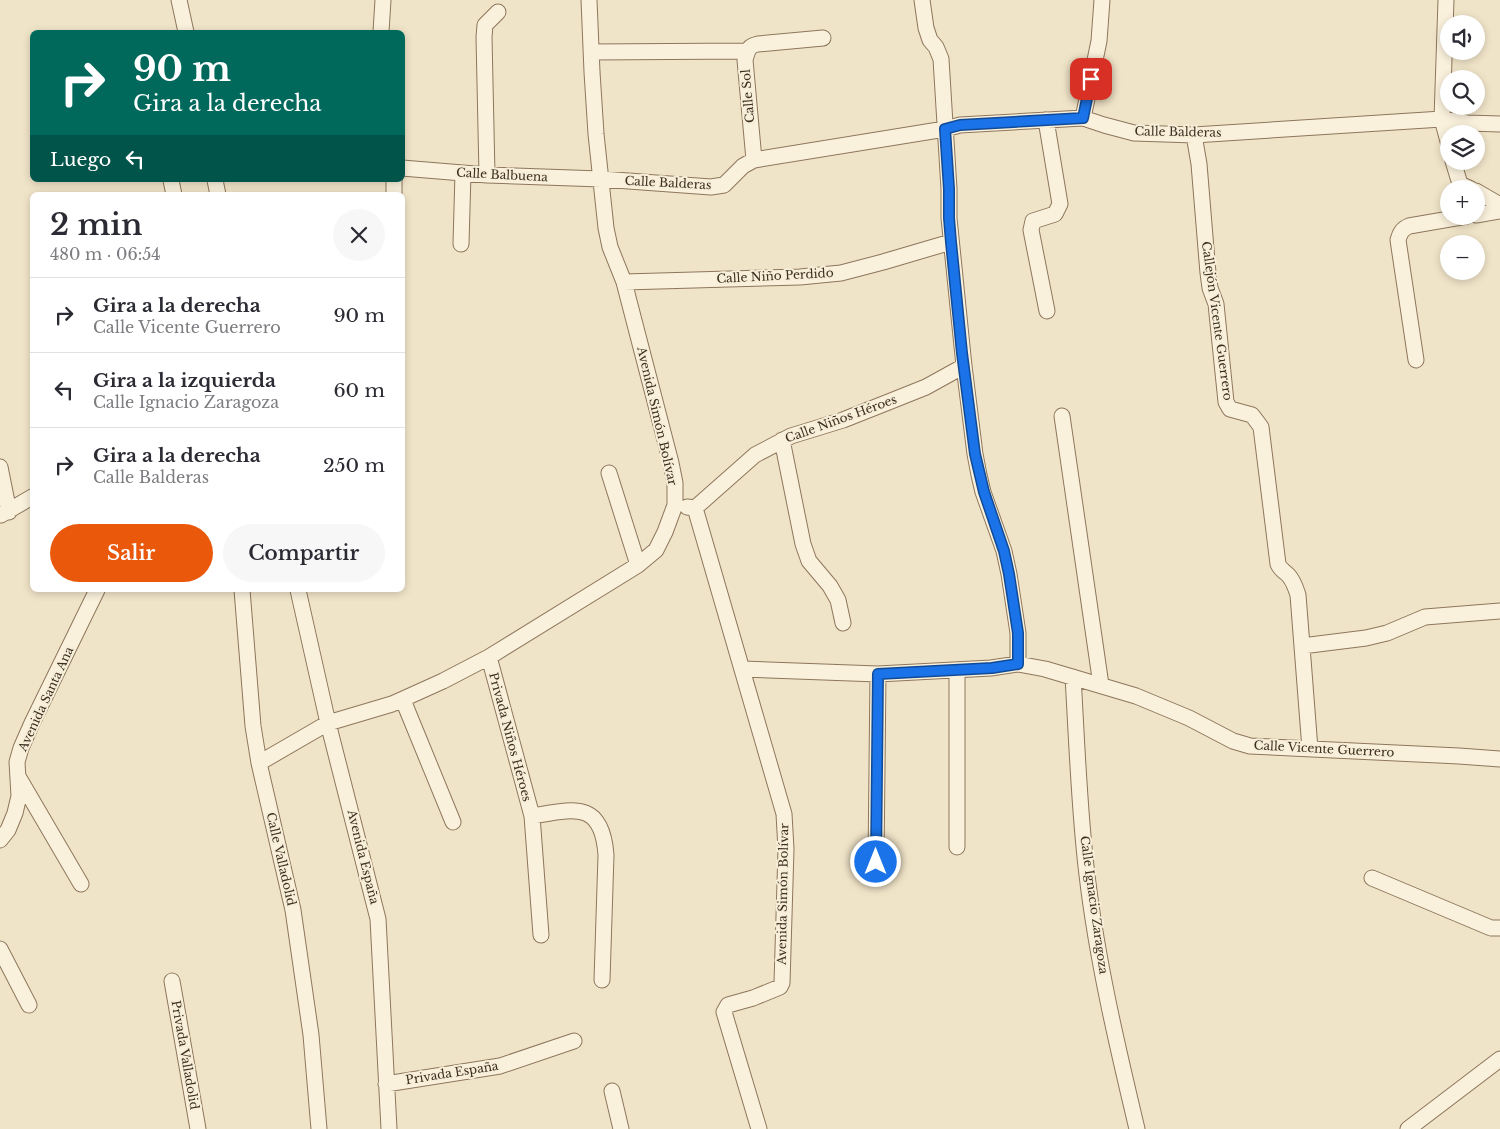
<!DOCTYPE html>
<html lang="es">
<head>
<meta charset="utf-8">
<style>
	:root { --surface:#fff; --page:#f7f7f7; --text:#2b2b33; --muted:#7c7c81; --line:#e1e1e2; --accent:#ea580c }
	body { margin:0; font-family:"Libre Baskerville",serif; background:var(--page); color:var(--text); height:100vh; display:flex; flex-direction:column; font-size:19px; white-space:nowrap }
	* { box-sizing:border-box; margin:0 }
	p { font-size:16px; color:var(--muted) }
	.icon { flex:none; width:28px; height:28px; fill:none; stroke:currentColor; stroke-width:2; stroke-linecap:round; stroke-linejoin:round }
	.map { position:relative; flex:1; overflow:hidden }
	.details { position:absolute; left:30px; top:192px; width:375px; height:400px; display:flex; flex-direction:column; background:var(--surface); border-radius:8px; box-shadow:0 2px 8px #0003 }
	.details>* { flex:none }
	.hud { position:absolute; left:30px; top:30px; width:375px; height:152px; border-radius:8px; box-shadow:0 2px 8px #0003; background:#00695c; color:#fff; overflow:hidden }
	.fabs { position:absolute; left:1440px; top:15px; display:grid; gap:10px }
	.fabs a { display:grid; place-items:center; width:45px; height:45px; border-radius:50%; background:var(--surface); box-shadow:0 2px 8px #0003; font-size:25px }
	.pin { position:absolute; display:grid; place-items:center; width:42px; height:42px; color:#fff; margin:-21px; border-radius:10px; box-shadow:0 2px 8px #0006 }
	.me { position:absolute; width:55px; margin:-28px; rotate:0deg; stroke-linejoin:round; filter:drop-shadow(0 0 4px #0008) }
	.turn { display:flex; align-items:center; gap:18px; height:105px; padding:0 20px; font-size:22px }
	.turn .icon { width:65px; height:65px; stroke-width:2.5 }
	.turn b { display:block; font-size:35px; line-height:42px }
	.then { display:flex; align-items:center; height:48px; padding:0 20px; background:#0003; gap:10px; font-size:19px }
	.round { display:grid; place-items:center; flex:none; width:52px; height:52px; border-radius:26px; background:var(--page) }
	.headline { display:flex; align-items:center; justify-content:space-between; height:85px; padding:0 20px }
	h1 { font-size:30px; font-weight:600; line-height:38px }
	.primary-button { display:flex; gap:10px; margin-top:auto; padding:10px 20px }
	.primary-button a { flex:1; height:58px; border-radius:30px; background:var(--accent); color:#fff; font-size:20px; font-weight:600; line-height:58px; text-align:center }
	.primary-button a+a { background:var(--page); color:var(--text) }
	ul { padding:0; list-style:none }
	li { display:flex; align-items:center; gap:15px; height:75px; padding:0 20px; border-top:1px solid var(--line) }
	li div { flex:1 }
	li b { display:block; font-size:19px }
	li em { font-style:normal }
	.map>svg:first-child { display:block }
</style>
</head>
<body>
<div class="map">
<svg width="1500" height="1129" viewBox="0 0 1500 1129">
	<rect width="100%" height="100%" fill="#f0e4c8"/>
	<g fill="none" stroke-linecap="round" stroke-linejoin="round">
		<defs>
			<path id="minor" d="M179,0L186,32
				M922,0L926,28L930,40L936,47L941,59L949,189V218L964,366L975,454L979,475L983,492L1004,551L1009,574L1018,633V664
				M1446,0L1442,119L1449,145
				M381,32L383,0
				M591,52L748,51
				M1083,118L1099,41L1102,0
				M1046,120L1060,204L1055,214L1033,221L1031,230L1047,311
				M1194,135L1199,164L1208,273L1210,288L1216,304L1226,402L1230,409L1252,415L1261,427L1278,564C1281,571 1285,571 1289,576C1294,582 1296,589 1298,595L1310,749
				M754,160L745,60C748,50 748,46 758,44L823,38
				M1453,161L1460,184L1471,189
				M402,168L487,175L601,179L711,187L724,185L743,166L754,160L945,129L960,125L1083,118L1104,125L1134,133L1194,135L1442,119L1467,123L1500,124
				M487,175L484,37L485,25L498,12
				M171,180L174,195
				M215,180L218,195
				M394,180V195
				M1476,191L1500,205
				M1476,215L1500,211
				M461,244L463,173
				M624,282L800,277L841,273L883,262L951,242
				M1416,360L1398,240C1400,233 1402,229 1409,226L1467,216
				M1062,416L1101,685
				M782,440L803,544L809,561L830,586L838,600L843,623
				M0,467L9,512
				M609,473L638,565
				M687,507L695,508L755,455L791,436L843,420L891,401L926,387L964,366
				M695,508L784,814L786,849L782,983L780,987L753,998L728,1005L724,1012L759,1129
				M1,515L32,497
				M242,590L253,726L259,763L293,910L311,1035L319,1129
				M298,590L328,723L378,919L389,1129
				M1302,646L1366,638L1387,633L1425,617L1500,611
				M489,657L532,816L541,935
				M742,669L878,674L991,668L1018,664L1045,669L1136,696L1189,718L1233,741L1250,746L1459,756L1500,759
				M957,670V847
				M1073,677C1077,743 1079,810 1087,875C1097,960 1117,1045 1137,1129
				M403,700L453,822
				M259,763L328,723L392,704L443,681L489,657L638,565L656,550L665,532L675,505V483L671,463L624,282L610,247L606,228L596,134L592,72L589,0
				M19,778L81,884
				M532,816C574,809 602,800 606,855L602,980
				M0,840L8,830L15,813L19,796L17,762L21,748L32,723L97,590
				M876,862L878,674
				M1372,878L1491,928H1500
				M0,949L29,1005
				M172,981L198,1129
				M386,1084L500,1066L574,1041
				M612,1091L621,1129
				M1408,1129L1500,1059"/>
		</defs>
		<!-- minor casing -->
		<use href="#minor" stroke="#8d765c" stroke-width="17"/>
		<!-- minor -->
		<use href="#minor" stroke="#faf1dc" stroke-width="15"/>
	</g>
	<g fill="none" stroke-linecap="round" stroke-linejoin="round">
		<defs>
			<path id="route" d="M876,862L878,674L992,668L1018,664V633L1009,574L1004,551L984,492L975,454L962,353L951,242L949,218V189L945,129L960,125L1083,118L1091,79"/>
		</defs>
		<!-- route casing -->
		<use href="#route" stroke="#114b97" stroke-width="12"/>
		<!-- route -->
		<use href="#route" stroke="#1a73e8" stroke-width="9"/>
	</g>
	<g text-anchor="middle" stroke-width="4" stroke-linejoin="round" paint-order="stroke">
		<!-- street labels -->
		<g font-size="12" fill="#3d2e20" stroke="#f7eed8">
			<text transform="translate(748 96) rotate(-95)" y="4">Calle Sol</text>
			<text transform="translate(1178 132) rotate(1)" y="4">Calle Balderas</text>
			<text transform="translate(502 175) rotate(3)" y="4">Calle Balbuena</text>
			<text transform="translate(668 183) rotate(3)" y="4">Calle Balderas</text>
			<text transform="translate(775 276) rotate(-3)" y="4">Calle Niño Perdido</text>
			<text transform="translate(1217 321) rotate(82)" y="4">Callejón Vicente Guerrero</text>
			<text transform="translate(657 416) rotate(77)" y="4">Avenida Simón Bolívar</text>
			<text transform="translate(841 419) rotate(-20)" y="4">Calle Niños Héroes</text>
			<text transform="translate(46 699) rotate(-65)" y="4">Avenida Santa Ana</text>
			<text transform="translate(510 737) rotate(75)" y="4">Privada Niños Héroes</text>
			<text transform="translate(1324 749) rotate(3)" y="4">Calle Vicente Guerrero</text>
			<text transform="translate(363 857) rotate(76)" y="4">Avenida España</text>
			<text transform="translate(281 859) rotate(77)" y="4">Calle Valladolid</text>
			<text transform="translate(783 894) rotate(-89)" y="4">Avenida Simón Bolívar</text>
			<text transform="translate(1094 905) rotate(82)" y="4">Calle Ignacio Zaragoza</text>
			<text transform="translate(185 1055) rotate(80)" y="4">Privada Valladolid</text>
			<text transform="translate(452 1073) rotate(-9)" y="4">Privada España</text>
		</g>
	</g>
</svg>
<div class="fabs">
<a><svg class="icon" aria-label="sound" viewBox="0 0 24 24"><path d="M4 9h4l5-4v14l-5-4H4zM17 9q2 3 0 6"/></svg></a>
<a><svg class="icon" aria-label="search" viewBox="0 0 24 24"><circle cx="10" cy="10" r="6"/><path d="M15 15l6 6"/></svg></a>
<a><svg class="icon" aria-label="layers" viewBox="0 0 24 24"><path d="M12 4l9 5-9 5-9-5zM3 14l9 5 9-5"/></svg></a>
<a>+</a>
<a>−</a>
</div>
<div class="pin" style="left:1091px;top:79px;background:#d93025"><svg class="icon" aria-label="arrive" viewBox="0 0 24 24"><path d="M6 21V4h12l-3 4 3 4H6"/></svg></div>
<svg class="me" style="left:876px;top:862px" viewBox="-20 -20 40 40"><circle r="17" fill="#1a73e8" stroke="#fff" stroke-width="3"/><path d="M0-11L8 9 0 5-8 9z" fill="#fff"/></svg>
<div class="hud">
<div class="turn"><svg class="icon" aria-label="right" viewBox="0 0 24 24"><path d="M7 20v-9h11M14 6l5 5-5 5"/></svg><div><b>90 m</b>Gira a la derecha</div></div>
<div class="then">Luego<svg class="icon" aria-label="left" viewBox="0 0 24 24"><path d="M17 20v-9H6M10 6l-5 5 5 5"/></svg></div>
</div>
<section class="details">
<div class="headline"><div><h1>2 min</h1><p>480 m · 06:54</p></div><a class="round"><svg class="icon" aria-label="close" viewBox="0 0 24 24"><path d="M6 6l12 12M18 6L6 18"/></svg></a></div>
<ul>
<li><svg class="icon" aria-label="right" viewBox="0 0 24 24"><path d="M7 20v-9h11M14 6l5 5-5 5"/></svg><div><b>Gira a la derecha</b><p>Calle Vicente Guerrero</p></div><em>90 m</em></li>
<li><svg class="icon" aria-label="left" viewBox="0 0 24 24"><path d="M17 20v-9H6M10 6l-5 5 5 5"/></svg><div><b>Gira a la izquierda</b><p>Calle Ignacio Zaragoza</p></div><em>60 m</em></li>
<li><svg class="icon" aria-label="right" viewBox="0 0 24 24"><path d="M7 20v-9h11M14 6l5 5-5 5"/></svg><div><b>Gira a la derecha</b><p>Calle Balderas</p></div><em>250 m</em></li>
</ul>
<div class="primary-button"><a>Salir</a><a>Compartir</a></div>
</section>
</div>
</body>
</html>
